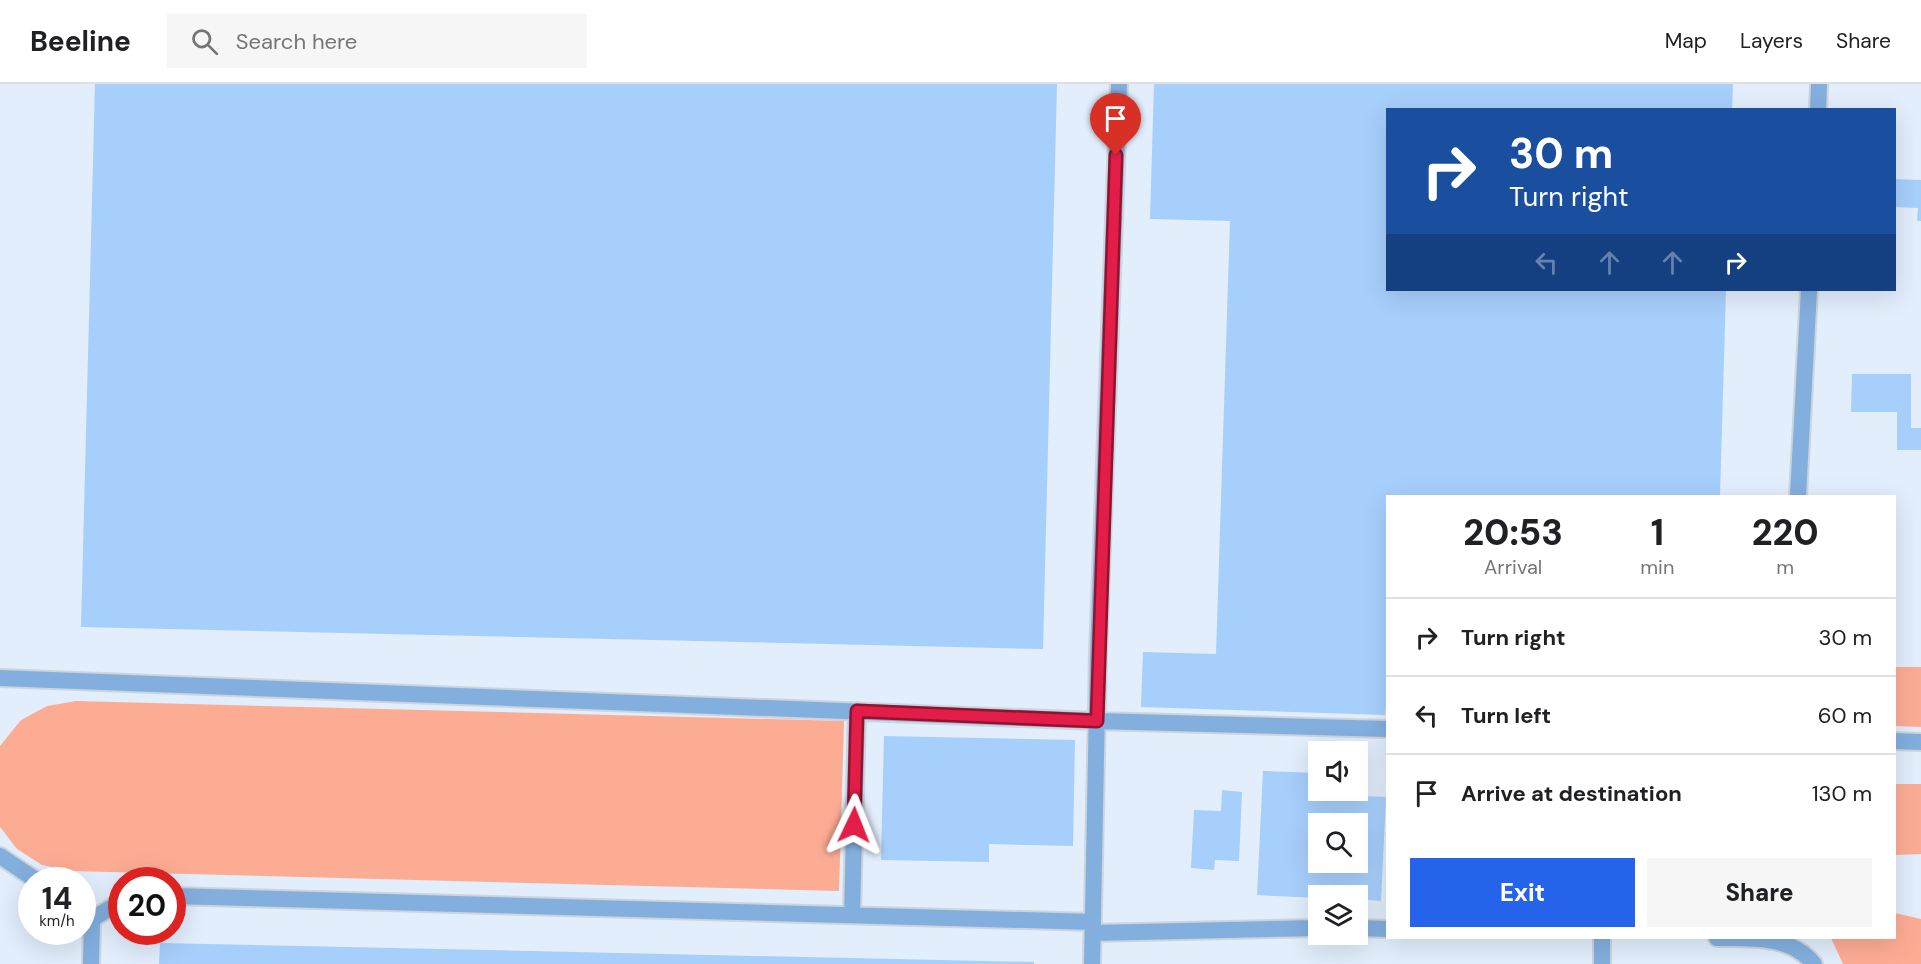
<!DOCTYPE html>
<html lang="en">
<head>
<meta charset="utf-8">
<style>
	:root { --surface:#fff; --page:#f6f6f6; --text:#202124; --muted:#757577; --line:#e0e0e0; --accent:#2563eb }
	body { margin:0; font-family:"DM Sans",sans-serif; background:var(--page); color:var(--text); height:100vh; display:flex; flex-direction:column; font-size:22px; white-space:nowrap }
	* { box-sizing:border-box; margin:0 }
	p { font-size:20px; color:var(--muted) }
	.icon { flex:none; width:33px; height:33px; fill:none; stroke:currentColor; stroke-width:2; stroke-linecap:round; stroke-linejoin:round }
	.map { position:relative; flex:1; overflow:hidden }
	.side { position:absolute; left:1386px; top:411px; width:510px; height:444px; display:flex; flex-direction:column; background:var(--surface); border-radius:0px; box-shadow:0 6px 24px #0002 }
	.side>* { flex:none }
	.hud { position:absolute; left:1386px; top:24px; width:510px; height:183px; border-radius:0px; box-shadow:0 6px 24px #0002; background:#1a4fa0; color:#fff; overflow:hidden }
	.fabs { position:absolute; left:1308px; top:657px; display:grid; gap:12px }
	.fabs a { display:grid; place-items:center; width:60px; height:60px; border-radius:0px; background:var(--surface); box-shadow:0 6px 24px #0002; font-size:30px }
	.speed { position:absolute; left:18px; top:783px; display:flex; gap:12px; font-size:30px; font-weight:700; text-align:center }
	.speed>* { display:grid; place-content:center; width:78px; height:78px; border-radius:50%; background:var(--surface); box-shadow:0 6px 24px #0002; line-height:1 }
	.speed small { font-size:15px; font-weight:400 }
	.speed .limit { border:9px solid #d22; background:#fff; color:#111 }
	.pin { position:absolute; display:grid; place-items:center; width:51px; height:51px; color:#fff; margin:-62px -26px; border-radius:50% 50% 50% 0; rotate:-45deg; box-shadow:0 0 6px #0007 }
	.pin .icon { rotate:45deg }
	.me { position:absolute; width:66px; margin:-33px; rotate:2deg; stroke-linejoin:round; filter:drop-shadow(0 0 4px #0008) }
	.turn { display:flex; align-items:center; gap:21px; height:126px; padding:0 24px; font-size:27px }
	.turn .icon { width:78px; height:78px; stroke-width:2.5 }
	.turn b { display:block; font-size:42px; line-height:51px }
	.lanes { display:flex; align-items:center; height:57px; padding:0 24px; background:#0003; justify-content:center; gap:30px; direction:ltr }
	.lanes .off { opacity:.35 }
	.eta { display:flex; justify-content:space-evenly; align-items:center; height:102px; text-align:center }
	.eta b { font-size:36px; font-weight:800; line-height:42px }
	.action { display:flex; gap:12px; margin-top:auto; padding:12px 24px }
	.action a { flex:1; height:69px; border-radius:0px; background:var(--accent); color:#fff; font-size:24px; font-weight:800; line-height:69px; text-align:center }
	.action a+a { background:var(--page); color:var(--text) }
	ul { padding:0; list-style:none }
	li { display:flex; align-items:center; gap:18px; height:78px; padding:0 24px; border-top:2px solid var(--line) }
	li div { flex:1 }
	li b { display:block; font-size:22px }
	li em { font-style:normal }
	header { display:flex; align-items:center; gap:36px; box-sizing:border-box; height:84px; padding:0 30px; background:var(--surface); border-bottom:2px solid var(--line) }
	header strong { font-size:28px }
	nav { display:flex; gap:33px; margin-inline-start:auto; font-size:21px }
	.search { width:420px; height:54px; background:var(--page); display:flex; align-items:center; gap:15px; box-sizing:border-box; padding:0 21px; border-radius:0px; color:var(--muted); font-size:22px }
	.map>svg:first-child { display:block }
</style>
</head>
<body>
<header>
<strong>Beeline</strong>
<div class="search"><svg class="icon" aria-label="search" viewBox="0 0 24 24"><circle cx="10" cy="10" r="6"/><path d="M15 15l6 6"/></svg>Search here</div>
<nav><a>Map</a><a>Layers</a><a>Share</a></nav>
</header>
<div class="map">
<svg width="1921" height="880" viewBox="0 0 1921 880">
	<rect width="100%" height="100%" fill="#f1f6fc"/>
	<!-- built -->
	<path fill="#e2eefc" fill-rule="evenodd" d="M0,0H1921V880H0ZM1388,26H1894V206H1388ZM1388,412H1894V854H1388ZM1318,668H1358V706H1318ZM1318,740H1358V778H1318ZM32,796H82V848H32ZM122,796H172V848H122ZM1318,812H1358V850H1318Z"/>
	<!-- green -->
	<path fill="#fdac94" d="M1895,583H1921V643L1895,642Z
		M76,617L844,637L839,807L71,787L42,781L17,765L0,743V662L21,636L47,622Z
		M1894,700H1921V770L1895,771Z
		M1895,829L1921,835V880H1843L1831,854H1894Z"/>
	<!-- building -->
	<path fill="#a7cffc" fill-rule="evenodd" d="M95,0H1057L1043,565L81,543Z
		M1154,0H1733L1732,26H1388V206H1726L1720,412H1388V605L1385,631L1141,623L1143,568L1216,570L1230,137L1150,135Z
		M1894,95L1921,96V137H1917L1918,124L1894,123Z
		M1852,290H1911V344H1921V366H1897V328H1851Z
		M884,652L1075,656L1073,762L989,760V778L881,776Z
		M1263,687L1317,689V710L1386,713L1381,817L1358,815V812H1318V814L1257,811ZM1318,740H1358V778H1318Z
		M1222,706L1242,708L1239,777L1215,776L1214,786L1191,784L1194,726L1221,727Z
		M160,859L1034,878V880H159Z"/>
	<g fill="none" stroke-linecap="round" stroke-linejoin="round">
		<defs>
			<path id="lane" d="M1818,26L1819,0
				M1798,412L1809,206
				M0,594L1097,637L1388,645
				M1894,657L1921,658
				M0,772L36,796
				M172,812L1093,838
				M852,831L857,627
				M1358,844L1388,845
				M1093,849L1318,844
				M1717,854C1751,854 1790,851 1814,880
				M91,880L92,835L122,817
				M1092,880L1098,570L1119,0
				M1602,880V854"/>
		</defs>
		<!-- lane casing -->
		<use href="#lane" stroke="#ced4db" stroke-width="20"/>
		<!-- lane -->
		<use href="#lane" stroke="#83afdf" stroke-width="16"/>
	</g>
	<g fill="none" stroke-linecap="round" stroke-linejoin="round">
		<defs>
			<path id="route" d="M854,741L857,627L1097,637L1116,71"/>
		</defs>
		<!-- route casing -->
		<use href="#route" stroke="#92132f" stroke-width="15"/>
		<!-- route -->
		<use href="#route" stroke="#e11d48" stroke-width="10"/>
	</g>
</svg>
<div class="fabs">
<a><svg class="icon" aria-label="sound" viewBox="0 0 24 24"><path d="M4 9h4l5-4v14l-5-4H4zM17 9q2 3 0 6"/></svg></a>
<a><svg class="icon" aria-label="search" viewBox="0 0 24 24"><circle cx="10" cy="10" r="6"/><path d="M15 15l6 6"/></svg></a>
<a><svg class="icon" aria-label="layers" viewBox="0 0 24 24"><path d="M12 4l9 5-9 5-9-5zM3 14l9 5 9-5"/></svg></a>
</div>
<div class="speed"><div>14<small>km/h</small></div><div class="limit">20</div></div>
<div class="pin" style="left:1116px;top:71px;background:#d93025"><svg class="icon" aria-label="arrive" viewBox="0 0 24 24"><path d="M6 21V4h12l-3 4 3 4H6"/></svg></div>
<svg class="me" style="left:854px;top:741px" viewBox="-20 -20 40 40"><path d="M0-17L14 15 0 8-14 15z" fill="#e11d48" stroke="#fff" stroke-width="4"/></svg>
<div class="hud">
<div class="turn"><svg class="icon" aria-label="right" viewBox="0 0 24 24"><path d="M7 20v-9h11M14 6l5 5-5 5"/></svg><div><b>30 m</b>Turn right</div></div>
<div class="lanes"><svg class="icon off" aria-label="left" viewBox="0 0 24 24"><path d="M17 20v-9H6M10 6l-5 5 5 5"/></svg><svg class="icon off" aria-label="ahead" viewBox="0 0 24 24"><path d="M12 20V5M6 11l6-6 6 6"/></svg><svg class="icon off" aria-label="ahead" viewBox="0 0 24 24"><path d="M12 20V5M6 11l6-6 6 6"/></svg><svg class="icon" aria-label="right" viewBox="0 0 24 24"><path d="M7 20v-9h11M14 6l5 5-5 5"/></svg></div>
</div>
<section class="side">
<div class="eta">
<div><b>20:53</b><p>Arrival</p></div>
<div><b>1</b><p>min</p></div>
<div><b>220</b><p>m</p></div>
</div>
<ul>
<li><svg class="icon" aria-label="right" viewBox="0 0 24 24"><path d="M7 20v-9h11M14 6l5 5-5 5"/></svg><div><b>Turn right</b></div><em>30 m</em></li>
<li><svg class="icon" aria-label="left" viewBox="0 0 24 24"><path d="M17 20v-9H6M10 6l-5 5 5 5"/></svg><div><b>Turn left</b></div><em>60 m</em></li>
<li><svg class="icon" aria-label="arrive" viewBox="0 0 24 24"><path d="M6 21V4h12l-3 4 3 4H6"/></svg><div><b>Arrive at destination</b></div><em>130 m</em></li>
</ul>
<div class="action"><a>Exit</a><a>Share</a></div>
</section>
</div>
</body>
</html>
